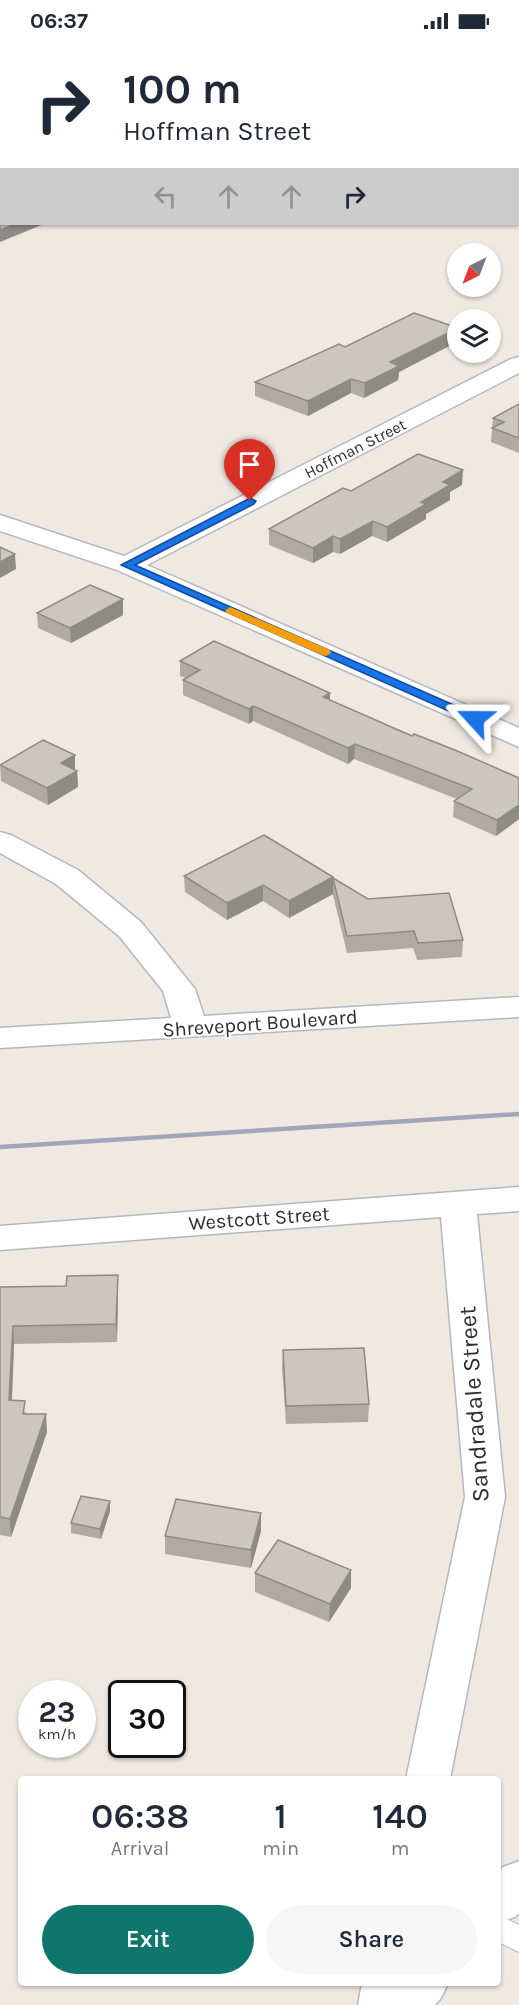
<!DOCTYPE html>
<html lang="en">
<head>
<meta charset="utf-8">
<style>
	:root { --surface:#fff; --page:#f6f6f7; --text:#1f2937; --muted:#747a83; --accent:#0f766e }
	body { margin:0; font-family:Karla,sans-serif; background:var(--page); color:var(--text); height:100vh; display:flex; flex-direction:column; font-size:22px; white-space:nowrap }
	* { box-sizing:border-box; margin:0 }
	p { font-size:20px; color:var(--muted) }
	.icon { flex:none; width:33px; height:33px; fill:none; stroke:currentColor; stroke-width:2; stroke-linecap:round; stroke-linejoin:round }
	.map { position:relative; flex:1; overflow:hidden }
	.drawer { position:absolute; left:18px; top:1734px; width:483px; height:210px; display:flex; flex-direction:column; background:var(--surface); border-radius:6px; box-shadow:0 2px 4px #0004 }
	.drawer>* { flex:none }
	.top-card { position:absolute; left:0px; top:0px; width:519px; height:183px; box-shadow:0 2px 4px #0004; background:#fff; color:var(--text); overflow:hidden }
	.needle { width:39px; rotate:222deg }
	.tools { position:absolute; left:447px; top:201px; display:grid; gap:12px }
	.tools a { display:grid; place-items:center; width:54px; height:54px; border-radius:50%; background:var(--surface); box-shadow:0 2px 4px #0004; font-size:30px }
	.speed { position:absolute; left:18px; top:1638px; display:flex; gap:12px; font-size:30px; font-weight:700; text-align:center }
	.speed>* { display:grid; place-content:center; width:78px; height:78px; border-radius:50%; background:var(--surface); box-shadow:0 2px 4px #0004; line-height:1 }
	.speed small { font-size:15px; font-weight:400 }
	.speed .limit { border:3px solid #111; border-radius:9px; background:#fff; color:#111 }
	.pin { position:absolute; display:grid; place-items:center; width:51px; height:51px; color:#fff; margin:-62px -26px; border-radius:50% 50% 50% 0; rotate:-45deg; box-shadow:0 0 6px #0007 }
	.pin .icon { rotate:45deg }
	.me { position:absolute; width:66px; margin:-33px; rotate:294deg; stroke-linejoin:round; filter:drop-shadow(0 0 4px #0008) }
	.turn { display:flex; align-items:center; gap:21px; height:126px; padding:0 24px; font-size:27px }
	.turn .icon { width:78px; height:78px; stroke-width:2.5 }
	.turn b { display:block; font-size:42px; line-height:51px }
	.lanes { display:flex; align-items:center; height:57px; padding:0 24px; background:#0003; justify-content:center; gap:30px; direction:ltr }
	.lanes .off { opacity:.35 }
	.eta { display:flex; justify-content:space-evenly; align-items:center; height:102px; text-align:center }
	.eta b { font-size:36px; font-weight:600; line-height:42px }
	.cta { display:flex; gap:12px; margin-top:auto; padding:12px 24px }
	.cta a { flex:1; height:69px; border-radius:36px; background:var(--accent); color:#fff; font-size:24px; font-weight:600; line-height:69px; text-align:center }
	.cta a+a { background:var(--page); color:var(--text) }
	.status { display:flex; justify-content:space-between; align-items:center; height:42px; padding:0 30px; background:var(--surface); direction:ltr }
	.status svg { height:16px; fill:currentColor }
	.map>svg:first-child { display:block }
</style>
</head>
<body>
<div class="status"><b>06:37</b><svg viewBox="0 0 49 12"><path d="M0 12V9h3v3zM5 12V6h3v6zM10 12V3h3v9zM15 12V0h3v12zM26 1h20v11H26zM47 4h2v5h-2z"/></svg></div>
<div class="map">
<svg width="519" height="1963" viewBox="0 0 519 1963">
	<rect width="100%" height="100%" fill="#efe9e1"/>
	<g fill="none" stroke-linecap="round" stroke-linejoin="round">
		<defs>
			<path id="lane" d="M498,1873L519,1883V1910L498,1900Z"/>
			<path id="street" d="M173,0H205L172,2Z
				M213,0H241L242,2H214Z
				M272,0H292L271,2Z
				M0,5H2V15H0Z
				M0,75L2,76V88L0,87Z
				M519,315V331L147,523L519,686V705L117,528L0,489V473L124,514L511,317Z
				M0,790L11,793L78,828L141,880L195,947L204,974L519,955V975L0,1006V986L171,976L163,949L119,894L56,842L0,811Z
				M519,1145V1169L477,1172L505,1455L450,1737H406L465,1455L441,1175L0,1208V1184Z
				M519,1819V1871L515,1875L498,1881V1829L503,1825Z
				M362,1941H448L441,1956L435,1963H358Z"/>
		</defs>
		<!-- lane casing -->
		<use href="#lane" stroke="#b4b7c1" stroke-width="2"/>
		<!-- street casing -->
		<use href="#street" stroke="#b4b7c1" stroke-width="3"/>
		<!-- lane -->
		<use href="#lane" fill="#fff" fill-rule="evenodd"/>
		<!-- street -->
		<use href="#street" fill="#fff" fill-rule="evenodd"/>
		<!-- rail -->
		<path stroke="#a3a6b8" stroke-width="4.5" d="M0,1105L519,1072"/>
	</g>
	<!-- wall -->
	<path fill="#afaba4" d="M457,300L399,330L398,338L364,356L351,351L308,374L255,354V340L345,305Z
		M519,362V411L491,400L493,376Z
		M462,443L450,450V458L426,472V477L387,500L372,494L340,512L333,510L313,521L269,503V487L351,449Z
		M37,571L123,573L71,601L38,586Z
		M180,619L330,658L412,694L519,736V777L496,794L453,775L454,759L457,757L354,717L348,722L253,679L249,682L183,653V638L186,636L180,634Z
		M0,722L75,728L77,729L78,745L48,763L1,739Z
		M184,834L333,835V852L289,876L263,859L227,878L185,850Z
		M333,836L368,857L463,898L462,915L417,918L413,906L347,911L333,853Z
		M118,1233V1251L117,1300L14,1302L12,1358L47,1390L11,1495L0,1493V1245L66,1244Z
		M283,1308L369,1362L368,1380L286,1382L282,1326Z
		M110,1469L101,1497L71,1491V1481Z
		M261,1489L251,1526L165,1512V1494Z
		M351,1528V1546L329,1580L255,1550V1531Z"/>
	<!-- shaded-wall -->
	<path fill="#8e8b86" d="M473,0H481V2H469Z
		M15,182H44L0,200V188Z
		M458,286L457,300L399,330L398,338L364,356L365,341L390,320Z
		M351,337V351L308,374V359Z
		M463,428L462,443L450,450V458L426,472V477L387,500V485L421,460L443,440Z
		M373,479L372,494L340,512V497Z
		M333,494V510L313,521V506Z
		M15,512L16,527L0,536V520Z
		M123,557V573L71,601L70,586Z
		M330,651V666L323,655Z
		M253,664V679L249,682V667Z
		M355,702L354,717L348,722V706Z
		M75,713V729L61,721Z
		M77,729L78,745L48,763L47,746Z
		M519,763V777L496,794L497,778Z
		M333,835V852L289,876V859Z
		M263,843V859L227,878V861Z
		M118,1233V1251L117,1300L116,1282Z
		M13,1284L14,1302L11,1376L9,1358Z
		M46,1372L47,1390L11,1495L10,1477Z
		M110,1459V1469L101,1497L100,1487Z
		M261,1471V1489L251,1526V1508Z
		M351,1528V1546L329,1580L330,1562Z"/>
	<!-- building -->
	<path fill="#cbc7bf" stroke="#8e8b86" stroke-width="1.5" d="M360,0H473L469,2L357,1Z
		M2,102V157H0V103Z
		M2,157V182H15L0,188V158Z
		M414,271L458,286L390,320L399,324L365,341L351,337L308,359L255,340L339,302L345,305Z
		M519,362V396L492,386L504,380L493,376Z
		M418,412L463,428L443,440L450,443L421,460L426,462L387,485L373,479L340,497L333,494L313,506L269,487L343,446L351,449Z
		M0,505L15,512L0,520Z
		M90,543L123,557L70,586L37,571Z
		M214,599L330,651L323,655L412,694L414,692L455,708L519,736V763L497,778L454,759L472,747L355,702L348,706L253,664L249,667L183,638L200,628L180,619Z
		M43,698L75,713L61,721L77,729L47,746L0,723Z
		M264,793L333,835L289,859L263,843L227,861L184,834Z
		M333,836L368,857L449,851L463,898L418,901L414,889L347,894Z
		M118,1233L116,1282L13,1284L9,1358L25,1359L23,1372H46L10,1477L0,1475V1245L66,1244L67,1234Z
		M364,1306L369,1362L286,1364L283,1308Z
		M81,1454L110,1459L100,1487L71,1481Z
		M176,1457L261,1471L251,1508L165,1494Z
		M278,1498L351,1528L330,1562L255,1531Z"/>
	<!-- route -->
	<path fill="#1a73e8" stroke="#114b97" stroke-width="1.5" d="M250,456L256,459L254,462L135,523L479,674V679H471L121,523Z"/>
	<!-- slow -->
	<path fill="#f59e0b" d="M230,565L330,608L331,611L326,614L322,613L227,571L225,569Z"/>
	<g text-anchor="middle" stroke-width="4.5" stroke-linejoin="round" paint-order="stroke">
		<!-- far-street labels -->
		<g font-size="16" fill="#2e2e2e" stroke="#fff">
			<text transform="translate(355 406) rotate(-27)" y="6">Hoffman Street</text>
		</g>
		<!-- street labels -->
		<g font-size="20" fill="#2e2e2e" stroke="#fff">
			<text transform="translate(260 981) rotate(-4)" y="7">Shreveport Boulevard</text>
			<text transform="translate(259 1176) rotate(-4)" y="7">Westcott Street</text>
		</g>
		<!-- near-street labels -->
		<g font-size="24" fill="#2e2e2e" stroke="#fff">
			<text transform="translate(474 1362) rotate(-94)" y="8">Sandradale Street</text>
		</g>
	</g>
</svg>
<div class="tools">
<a><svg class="needle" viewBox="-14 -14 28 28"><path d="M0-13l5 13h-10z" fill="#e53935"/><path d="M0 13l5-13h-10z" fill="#747a83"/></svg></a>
<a><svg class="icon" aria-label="layers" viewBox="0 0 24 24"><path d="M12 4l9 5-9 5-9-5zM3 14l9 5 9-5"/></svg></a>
</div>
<div class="speed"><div>23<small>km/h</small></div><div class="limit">30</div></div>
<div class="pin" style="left:250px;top:459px;background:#d93025"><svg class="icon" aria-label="arrive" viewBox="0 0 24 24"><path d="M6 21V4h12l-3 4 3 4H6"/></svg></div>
<svg class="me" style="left:475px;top:677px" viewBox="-20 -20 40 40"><path d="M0-17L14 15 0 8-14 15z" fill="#1a73e8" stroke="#fff" stroke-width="4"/></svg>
<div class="top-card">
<div class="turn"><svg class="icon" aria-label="right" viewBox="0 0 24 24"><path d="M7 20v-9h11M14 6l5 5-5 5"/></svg><div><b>100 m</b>Hoffman Street</div></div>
<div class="lanes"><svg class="icon off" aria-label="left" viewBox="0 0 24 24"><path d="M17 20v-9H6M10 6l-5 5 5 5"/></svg><svg class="icon off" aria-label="ahead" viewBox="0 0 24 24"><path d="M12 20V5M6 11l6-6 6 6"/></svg><svg class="icon off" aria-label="ahead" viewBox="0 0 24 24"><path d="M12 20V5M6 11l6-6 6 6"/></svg><svg class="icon" aria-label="right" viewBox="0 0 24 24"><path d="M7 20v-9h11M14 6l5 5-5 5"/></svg></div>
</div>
<section class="drawer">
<div class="eta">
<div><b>06:38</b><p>Arrival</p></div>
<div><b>1</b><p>min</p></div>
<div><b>140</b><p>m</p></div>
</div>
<div class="cta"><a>Exit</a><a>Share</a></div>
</section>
</div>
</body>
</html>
